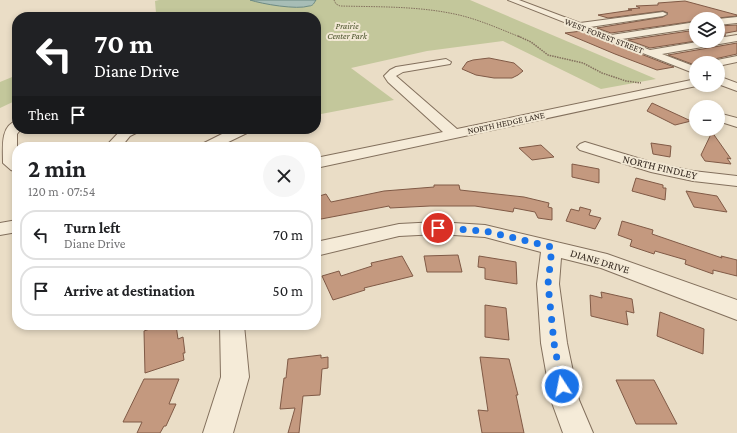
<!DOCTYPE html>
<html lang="en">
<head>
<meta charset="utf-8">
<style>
	:root { --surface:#fff; --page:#f6f6f6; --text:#202124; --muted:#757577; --line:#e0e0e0 }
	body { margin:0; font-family:"Crimson Pro",serif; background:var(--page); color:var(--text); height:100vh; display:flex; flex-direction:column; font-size:15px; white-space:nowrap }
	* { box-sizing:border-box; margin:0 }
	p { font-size:13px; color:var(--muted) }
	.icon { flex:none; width:22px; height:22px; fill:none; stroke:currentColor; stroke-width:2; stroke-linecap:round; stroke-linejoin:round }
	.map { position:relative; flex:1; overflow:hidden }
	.sheet { position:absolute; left:12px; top:142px; width:309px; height:188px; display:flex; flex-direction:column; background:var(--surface); border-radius:16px; box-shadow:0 2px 6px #0003 }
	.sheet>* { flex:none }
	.guide { position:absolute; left:12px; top:12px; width:309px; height:122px; border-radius:16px; box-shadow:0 2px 6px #0003; background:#202124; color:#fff; overflow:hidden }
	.fabs { position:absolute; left:689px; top:12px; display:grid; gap:8px }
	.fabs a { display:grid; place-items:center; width:36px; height:36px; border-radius:50%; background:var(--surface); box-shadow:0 2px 6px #0003; font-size:20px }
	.pin { position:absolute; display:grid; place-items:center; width:34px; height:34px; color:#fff; margin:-17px; border:2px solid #fff; border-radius:50%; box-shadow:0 1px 4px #0007 }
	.me { position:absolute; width:44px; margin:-22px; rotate:349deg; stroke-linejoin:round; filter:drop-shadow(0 0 3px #0008) }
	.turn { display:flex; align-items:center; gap:14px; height:84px; padding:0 16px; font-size:18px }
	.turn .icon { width:52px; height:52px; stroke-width:2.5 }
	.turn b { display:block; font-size:28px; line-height:34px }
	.then { display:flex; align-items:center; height:38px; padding:0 16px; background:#0003; gap:8px; font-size:15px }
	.round { display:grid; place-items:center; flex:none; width:42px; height:42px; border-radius:21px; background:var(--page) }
	.headline { display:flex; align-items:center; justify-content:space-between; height:68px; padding:0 16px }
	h1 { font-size:24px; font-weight:700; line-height:30px }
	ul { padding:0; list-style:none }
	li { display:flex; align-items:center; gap:12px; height:50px; margin:0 8px 6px; padding:0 8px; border:2px solid var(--line); border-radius:16px }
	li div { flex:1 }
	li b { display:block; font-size:15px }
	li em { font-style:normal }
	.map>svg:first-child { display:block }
</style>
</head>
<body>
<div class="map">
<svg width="737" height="433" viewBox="0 0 737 433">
	<rect width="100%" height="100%" fill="#eaddc6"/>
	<!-- green -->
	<path fill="#c3c79b" d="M159,0H470L656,79L601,89L503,41L427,51L351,68L394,100L316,115V17H181L182,14L156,13L155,1Z
		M17,75V100L0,108V82Z"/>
	<!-- water -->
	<path fill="#a7bdb6" stroke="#6e8b83" d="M250,0H316C314,3 313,6 309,6C297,10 262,4 250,0Z"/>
	<!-- building -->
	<path fill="#c4997f" stroke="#805a46" d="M685,1L737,15V16L718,18L716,19H696V21L611,33L597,28L663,17L668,13L663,11L608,18L598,15L632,10L628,9L640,8L636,6L658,5V3Z
		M737,25V31L721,34L726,35L718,36V26Z
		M696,30V41L650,48L628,40Z
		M582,31L674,67L657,70L615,54L565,33Z
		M737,43V54L692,64L668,55Z
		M489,58L514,63L523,71L518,75L512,78H494L476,75L462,69L467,62L473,60Z
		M652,103L691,121L675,125L647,111Z
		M712,132L731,159L727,158L731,164L705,161L701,155Z
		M651,143L671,146L670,157L653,154Z
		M541,145L554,157L532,160L519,148Z
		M572,164L599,169V183L572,177Z
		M636,178L663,185V188H666L665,200L632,191Z
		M434,185H459L460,190L524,197L549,203L548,207L552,208V220L538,218L535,212L514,208L513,212L475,206H430L390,208L389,206L316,220V197L326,194L331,202L384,191L434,187Z
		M686,191L717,196L727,212L694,207Z
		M580,207L591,210L589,215L601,218L595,229L566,221L571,209L579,211Z
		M622,221L653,230L652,234L722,258L721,256L737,260V276L713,270V274L685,264L686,260L655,251L654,254L630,246L632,240L618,235Z
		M458,255L462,272H427L424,256Z
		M402,256L413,276L364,288L365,290L333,300L322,276L339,271L341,276L372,266L371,263Z
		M479,256L516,262L517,284L485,279V268L478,267Z
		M601,292L632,299L634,313L626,311L628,325L591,316L590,295L602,298Z
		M485,305L506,308L509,340L485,337Z
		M660,312L704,329L703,354L657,336Z
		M162,325H176L178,339L183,337L185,353H183L184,360L145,373L144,331Z
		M321,355V358L328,357V368L322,369L320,395L303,396L299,433H288L295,408L280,409L284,378H286L288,359Z
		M480,357L509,359L518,395H516L524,433H482L478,410L488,411Z
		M144,379H179L169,404H176L166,426H164L160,433H137L142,422H123Z
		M616,380H654L677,424H636Z"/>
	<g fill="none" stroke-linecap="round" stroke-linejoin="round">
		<defs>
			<path id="minor" d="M508,0H519L580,23L663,12L667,14L663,16L590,27L611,35L696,22V28L622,39L650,50L703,41H718V38L737,35V41L662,54L696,67V74Z
				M737,17V23L718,25V19Z
				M737,56V62L718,66V63H711L712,61Z
				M446,59L451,62L450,64L403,72L396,76L457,129L696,79V85H701L316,168V158L443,132L388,82L384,76L390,70L396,67Z
				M718,76L737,83V91L718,84Z
				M718,113L737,118V127L718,121Z
				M17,121V129H21L17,134V172L11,170L3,163C3,148 0,125 17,121Z
				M122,129H140L138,132L130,136L121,147H105Z
				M232,129H251L249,132L218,147H199L202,144Z
				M585,142L654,163L693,171L737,176V186L693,181L651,172L580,150L577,147L580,144Z
				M17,220V232L0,235V223Z
				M438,222L485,225L607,254L737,300V320L601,268L561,258L559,284L567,343L579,400L593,433H563L551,400L541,343L537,284L541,252L485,237L438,234L399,236L316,256V242L399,224Z
				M220,325H244L249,377L233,433H203L221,377Z"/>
		</defs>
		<!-- minor casing -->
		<use href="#minor" stroke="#83705d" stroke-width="2"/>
		<!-- path-far1 -->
		<path stroke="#83705d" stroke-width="1" stroke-dasharray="1.5 1" stroke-linecap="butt" d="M334,0L336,4L340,6C380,7 420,6 459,15C480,20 500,29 520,37"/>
		<!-- path -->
		<path stroke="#83705d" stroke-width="1.5" stroke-dasharray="1.5 1" stroke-linecap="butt" d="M518,36L531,42L548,55L583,63L602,73L626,81L641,83"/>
		<!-- minor -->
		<use href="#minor" fill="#f5ebd8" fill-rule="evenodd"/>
	</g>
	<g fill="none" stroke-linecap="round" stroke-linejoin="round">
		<!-- route -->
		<path stroke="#1a73e8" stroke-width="7" stroke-dasharray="0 12.6" d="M438,228L485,231L552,247L548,284L554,343L562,386"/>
	</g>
	<g text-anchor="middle" stroke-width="4" stroke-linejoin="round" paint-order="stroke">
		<!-- far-park labels -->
		<g font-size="9" font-style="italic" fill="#474f28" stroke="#f2e8d4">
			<text x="347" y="29">Prairie<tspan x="347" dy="10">Center Park</tspan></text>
		</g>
		<!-- far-street labels -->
		<g font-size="9" fill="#352920" stroke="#f2e8d4">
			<text transform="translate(604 36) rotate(21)" y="3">WEST FOREST STREET</text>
			<text transform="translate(506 123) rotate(-12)" y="3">NORTH HEDGE LANE</text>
		</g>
		<!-- street labels -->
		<g font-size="11" fill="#352920" stroke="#f2e8d4">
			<text transform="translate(660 167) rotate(13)" y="4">NORTH FINDLEY</text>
			<text transform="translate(600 261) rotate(17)" y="4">DIANE DRIVE</text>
		</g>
	</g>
</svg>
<div class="fabs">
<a><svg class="icon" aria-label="layers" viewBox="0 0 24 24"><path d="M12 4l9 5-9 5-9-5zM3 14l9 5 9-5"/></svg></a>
<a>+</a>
<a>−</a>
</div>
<div class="pin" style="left:438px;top:228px;background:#d93025"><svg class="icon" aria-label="arrive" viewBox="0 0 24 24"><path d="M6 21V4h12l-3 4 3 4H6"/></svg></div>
<svg class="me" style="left:562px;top:386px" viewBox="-20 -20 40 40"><circle r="17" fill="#1a73e8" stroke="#fff" stroke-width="3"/><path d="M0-11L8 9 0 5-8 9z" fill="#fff"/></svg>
<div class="guide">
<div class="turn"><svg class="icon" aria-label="left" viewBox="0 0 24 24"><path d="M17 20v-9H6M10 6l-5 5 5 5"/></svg><div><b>70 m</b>Diane Drive</div></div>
<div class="then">Then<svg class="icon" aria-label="arrive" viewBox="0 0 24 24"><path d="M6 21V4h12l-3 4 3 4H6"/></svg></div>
</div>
<section class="sheet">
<div class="headline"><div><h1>2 min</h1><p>120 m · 07:54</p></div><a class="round"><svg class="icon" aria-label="close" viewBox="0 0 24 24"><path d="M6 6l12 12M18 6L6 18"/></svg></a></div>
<ul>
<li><svg class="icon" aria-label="left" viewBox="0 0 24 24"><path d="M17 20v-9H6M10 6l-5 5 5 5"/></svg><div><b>Turn left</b><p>Diane Drive</p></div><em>70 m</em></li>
<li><svg class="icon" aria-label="arrive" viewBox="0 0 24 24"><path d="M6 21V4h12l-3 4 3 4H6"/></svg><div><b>Arrive at destination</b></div><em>50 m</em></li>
</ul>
</section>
</div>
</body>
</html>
